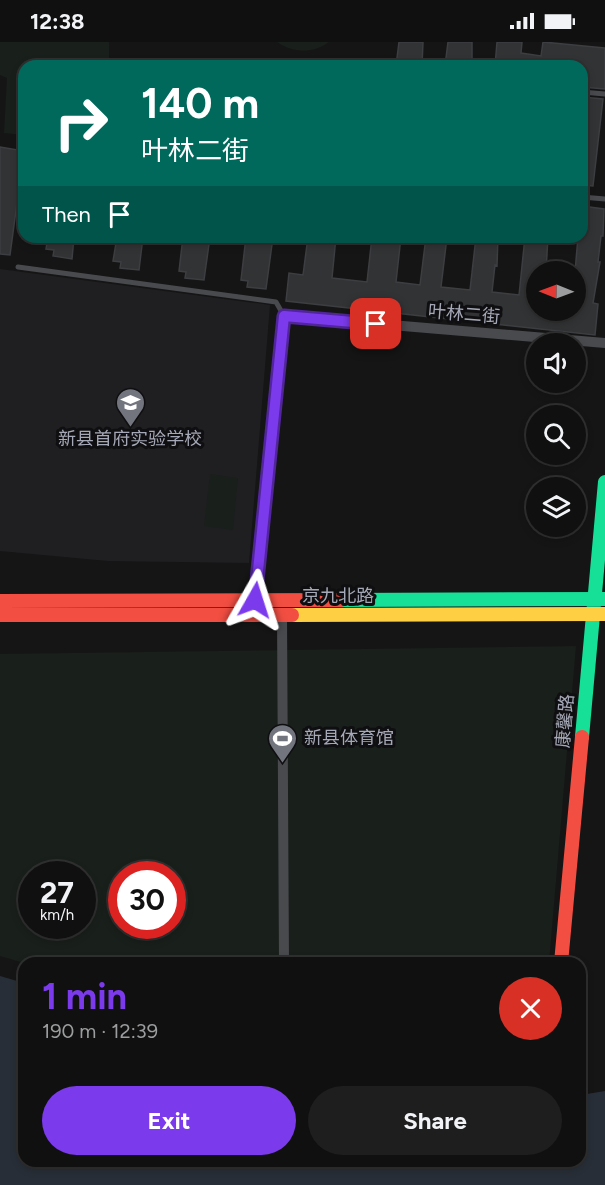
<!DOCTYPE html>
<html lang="en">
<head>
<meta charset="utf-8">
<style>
	:root { --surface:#101010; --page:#1e1e1e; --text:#f1f3f6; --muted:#9c9d9f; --line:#303030; --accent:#7c3aed }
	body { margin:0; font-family:Figtree,"Noto Sans SC",sans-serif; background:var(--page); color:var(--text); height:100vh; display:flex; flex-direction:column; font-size:22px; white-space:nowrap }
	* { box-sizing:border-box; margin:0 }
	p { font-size:20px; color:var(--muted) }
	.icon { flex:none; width:33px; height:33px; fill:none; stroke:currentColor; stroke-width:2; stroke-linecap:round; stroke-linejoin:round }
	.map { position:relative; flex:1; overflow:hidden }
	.sheet { position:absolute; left:18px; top:915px; width:568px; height:210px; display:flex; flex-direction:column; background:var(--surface); border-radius:18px; box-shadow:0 3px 9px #0003,0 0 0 2px var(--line) }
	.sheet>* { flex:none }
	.guide { position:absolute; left:18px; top:18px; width:570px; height:183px; border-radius:18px; box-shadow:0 3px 9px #0003,0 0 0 2px var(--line); background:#00695c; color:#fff; overflow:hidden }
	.needle { width:39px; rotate:271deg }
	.controls { position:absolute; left:526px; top:219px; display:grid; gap:12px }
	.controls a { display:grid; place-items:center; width:60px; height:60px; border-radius:50%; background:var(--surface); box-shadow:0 3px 9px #0003,0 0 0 2px var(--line); font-size:30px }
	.speed { position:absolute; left:18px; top:819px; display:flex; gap:12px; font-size:30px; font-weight:700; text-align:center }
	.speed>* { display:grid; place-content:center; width:78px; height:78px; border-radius:50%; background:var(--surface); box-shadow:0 3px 9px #0003,0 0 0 2px var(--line); line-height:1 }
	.speed small { font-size:15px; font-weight:400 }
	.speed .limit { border:9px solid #d22; background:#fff; color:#111 }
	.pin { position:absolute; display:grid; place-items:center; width:51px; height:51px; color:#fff; margin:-26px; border-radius:12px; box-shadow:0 3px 9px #0006 }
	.me { position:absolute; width:66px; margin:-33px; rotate:6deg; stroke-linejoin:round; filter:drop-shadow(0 0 4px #0008) }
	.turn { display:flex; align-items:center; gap:21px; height:126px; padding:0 24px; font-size:27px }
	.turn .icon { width:78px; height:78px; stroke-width:2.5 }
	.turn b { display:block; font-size:42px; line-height:51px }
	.then { display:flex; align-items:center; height:57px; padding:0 24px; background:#0003; gap:12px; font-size:22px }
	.round { display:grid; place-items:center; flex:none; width:63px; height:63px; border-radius:32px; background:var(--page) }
	.headline { display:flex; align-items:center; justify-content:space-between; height:102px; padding:0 24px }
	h1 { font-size:36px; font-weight:700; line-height:45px; color:var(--accent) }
	.cta { display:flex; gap:12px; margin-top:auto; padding:12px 24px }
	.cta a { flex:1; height:69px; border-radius:36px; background:var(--accent); color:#fff; font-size:24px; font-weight:700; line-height:69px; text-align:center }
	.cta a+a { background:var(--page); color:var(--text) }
	.status { display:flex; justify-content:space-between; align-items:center; height:42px; padding:0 30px; background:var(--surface); direction:ltr }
	.status svg { height:16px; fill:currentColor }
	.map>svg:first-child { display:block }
</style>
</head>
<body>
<div class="status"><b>12:38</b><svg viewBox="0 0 49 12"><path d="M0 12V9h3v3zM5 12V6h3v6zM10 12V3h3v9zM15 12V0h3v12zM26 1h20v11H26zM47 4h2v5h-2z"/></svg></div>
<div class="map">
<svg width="605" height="1143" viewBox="0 0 605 1143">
	<rect width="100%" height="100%" fill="#151515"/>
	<!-- built -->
	<path fill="#1f1f22" d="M0,227L270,263L249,521L108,519L0,509Z"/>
	<!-- green -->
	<path fill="#191f1b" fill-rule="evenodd" d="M0,0H109V24H24V93L4,91L7,36L0,33Z
		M277,0H329C313,12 293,11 277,0Z
		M210,432L238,436L233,488L204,484Z
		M576,604L549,921H24L0,914V612ZM32,832H82V884H32ZM122,832H172V884H122Z"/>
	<!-- water -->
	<path fill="#282e37" d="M0,934L24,941V1119H580L581,1053L605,1049V1143H0Z"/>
	<!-- building -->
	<path fill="#323335" stroke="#3d3e41" stroke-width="1.5" d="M399,0H423L422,24H396Z
		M448,0H472V24H445Z
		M497,0H522L521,11L541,14L543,0L605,6V47L582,45L583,24H495Z
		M582,55L603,57L593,144L582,143Z
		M0,105L24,109L10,213L0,212Z
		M582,164L604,167L603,194H601L598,220H600L593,261L598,262L595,293L286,259L289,231L303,233L308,195H336L332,236L367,240L372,195H401L396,240L420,243L426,195H447L441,245L470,248L476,195H498L497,224L495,223L492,250L519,253L525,195H548L546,229L537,228V268H576L575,230L578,195H582Z
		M48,195H74L72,217L53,214L54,208L46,207Z
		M117,195H143L139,228L120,226L121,220L113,219Z
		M183,195H210L204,238L185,236L186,230L179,229Z
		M246,195H273L266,247L247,245L248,239L241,238Z"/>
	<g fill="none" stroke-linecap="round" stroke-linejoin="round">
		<!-- lane -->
		<path stroke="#494a4e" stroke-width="5" d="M582,50L605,52
			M582,155L605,157
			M18,225L276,260L284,274"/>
		<!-- street -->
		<path stroke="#494a4e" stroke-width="10" d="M255,558L284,274L605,301
			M282,572L284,921"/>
		<!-- fast -->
		<path stroke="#16e098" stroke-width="14" d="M341,558L605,557
			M582,695L605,440"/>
		<!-- slow -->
		<path stroke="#ffcf43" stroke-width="14" d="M292,573L605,572"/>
		<!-- jam -->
		<path stroke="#f24e42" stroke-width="14" d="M0,559L341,558
			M0,573H292
			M561,921L582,695"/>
	</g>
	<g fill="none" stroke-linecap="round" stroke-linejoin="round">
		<defs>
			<path id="route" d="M255,558L284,274L376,282"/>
		</defs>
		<!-- route casing -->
		<use href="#route" stroke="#51269a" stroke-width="15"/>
		<!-- route -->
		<use href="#route" stroke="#7c3aed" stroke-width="10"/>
	</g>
	<!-- icons -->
	<defs>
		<symbol id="school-pin" viewBox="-11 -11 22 30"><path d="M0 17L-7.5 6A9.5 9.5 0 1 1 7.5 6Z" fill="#73757e" stroke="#0f0f11"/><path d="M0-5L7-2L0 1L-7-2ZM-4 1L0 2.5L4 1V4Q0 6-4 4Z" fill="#fff"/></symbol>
		<symbol id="stadium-pin" viewBox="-11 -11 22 30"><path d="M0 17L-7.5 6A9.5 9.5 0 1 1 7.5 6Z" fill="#73757e" stroke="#0f0f11"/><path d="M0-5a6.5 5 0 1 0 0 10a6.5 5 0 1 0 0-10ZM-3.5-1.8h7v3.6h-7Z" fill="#fff"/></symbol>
	</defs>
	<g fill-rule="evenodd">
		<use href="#school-pin" x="114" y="344" width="33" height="45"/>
		<use href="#stadium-pin" x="266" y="680" width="33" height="45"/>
	</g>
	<g text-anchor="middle" stroke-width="6" stroke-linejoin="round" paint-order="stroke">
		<!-- street labels -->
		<g font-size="18" fill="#a5a8b6" stroke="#0f0f11">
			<text transform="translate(464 272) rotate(5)" y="6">叶林二街</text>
			<text x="338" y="560">京九北路</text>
			<text transform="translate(565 679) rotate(-85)" y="6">康馨路</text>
		</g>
		<!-- poi labels -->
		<g font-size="18" fill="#a5a8b6" stroke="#0f0f11">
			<text x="130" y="403">新县首府实验学校</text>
			<text x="304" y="702" text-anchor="start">新县体育馆</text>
		</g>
	</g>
</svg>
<div class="controls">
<a><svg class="needle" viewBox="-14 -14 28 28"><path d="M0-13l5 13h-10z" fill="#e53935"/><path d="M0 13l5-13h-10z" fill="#9c9d9f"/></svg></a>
<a><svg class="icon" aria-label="sound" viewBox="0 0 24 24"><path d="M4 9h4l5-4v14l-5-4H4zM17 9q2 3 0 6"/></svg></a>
<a><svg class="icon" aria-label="search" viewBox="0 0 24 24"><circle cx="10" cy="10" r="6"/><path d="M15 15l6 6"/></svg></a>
<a><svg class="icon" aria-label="layers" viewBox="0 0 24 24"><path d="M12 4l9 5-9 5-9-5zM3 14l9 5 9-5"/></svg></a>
</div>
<div class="speed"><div>27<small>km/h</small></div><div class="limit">30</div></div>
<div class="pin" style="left:376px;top:282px;background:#d93025"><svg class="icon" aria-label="arrive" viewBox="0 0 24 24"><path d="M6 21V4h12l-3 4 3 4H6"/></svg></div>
<svg class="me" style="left:255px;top:558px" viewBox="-20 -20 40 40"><path d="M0-17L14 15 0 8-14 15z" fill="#7c3aed" stroke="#fff" stroke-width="4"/></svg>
<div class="guide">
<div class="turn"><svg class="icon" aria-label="right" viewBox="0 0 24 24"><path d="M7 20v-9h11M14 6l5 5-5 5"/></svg><div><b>140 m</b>叶林二街</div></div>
<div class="then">Then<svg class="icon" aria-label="arrive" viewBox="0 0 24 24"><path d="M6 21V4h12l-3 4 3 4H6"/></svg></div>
</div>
<section class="sheet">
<div class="headline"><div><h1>1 min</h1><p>190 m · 12:39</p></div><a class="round" style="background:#d93025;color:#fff"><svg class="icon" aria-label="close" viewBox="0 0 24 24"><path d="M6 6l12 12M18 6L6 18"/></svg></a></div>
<div class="cta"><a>Exit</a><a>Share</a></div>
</section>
</div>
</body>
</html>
